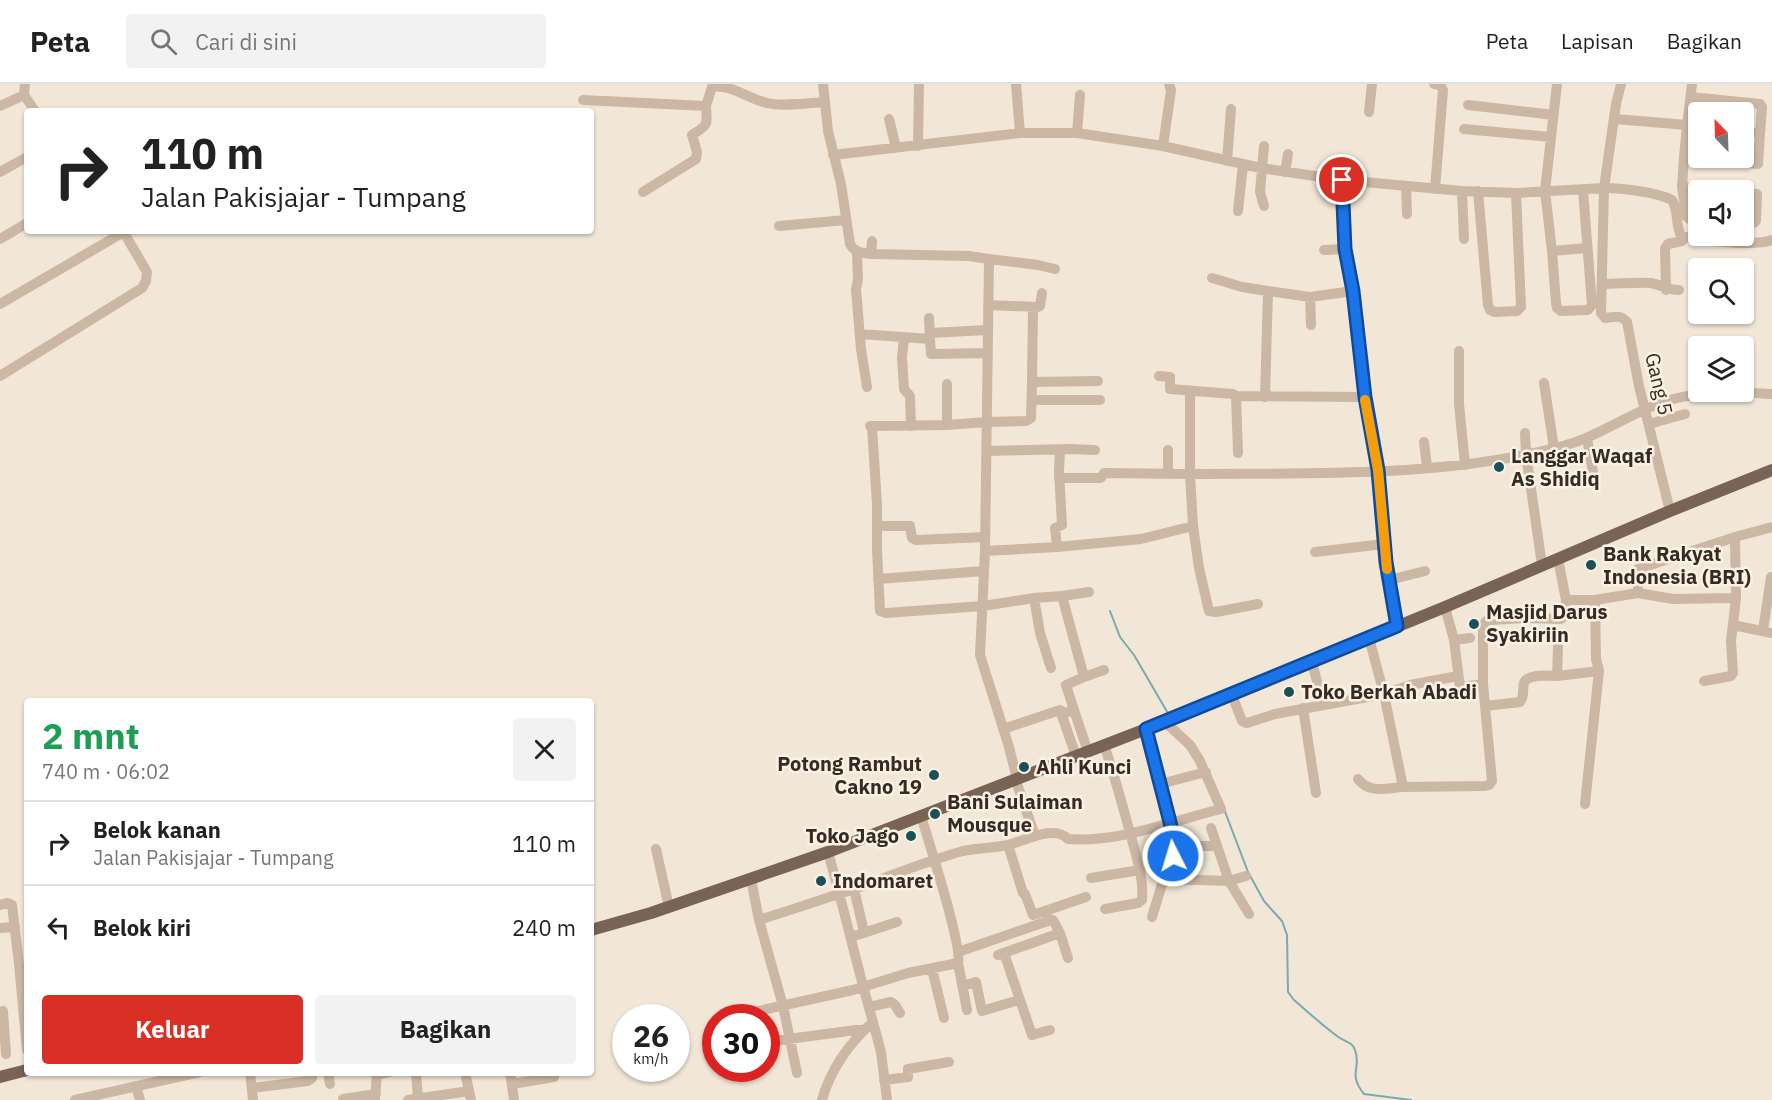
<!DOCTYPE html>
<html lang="id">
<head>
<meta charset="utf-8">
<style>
	:root { --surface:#fff; --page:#f2f2f2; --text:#222; --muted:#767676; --line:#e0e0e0; --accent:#d93025 }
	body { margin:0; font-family:"IBM Plex Sans",sans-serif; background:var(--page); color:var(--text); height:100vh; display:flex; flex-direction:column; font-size:22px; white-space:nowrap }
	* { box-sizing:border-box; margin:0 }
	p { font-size:20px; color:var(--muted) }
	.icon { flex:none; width:33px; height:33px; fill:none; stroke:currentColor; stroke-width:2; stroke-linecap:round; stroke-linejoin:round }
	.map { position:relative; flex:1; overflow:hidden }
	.panel { position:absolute; left:24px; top:614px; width:570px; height:378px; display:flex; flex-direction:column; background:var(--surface); border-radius:6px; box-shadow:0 2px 4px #0004 }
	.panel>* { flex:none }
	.hud { position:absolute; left:24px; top:24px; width:570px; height:126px; border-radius:6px; box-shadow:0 2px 4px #0004; background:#fff; color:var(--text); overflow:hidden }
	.needle { width:39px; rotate:337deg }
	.tools { position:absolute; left:1688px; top:18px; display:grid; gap:12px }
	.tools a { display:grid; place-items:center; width:66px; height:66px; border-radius:6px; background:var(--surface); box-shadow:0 2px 4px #0004; font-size:30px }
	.speed { position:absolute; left:612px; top:920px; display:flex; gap:12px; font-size:30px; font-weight:700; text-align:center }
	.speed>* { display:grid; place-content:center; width:78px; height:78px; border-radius:50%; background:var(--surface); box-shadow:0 2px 4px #0004; line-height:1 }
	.speed small { font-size:15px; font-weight:400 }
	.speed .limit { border:9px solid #d22; background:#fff; color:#111 }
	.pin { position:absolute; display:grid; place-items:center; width:51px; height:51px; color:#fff; margin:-26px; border:3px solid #fff; border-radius:50%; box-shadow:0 2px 6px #0007 }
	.me { position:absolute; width:66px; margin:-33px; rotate:355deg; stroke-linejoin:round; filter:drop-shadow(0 0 4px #0008) }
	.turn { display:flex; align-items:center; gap:21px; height:126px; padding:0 18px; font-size:27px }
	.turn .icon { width:78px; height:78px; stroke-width:2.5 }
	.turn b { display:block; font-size:42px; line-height:51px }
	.round { display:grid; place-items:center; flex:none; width:63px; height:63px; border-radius:6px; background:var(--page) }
	.headline { display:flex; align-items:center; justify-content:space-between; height:102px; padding:0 18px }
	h1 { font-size:36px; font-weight:800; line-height:45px; color:#1e9e55 }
	.action { display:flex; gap:12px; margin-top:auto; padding:12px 18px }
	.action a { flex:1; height:69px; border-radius:6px; background:var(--accent); color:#fff; font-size:24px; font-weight:800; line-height:69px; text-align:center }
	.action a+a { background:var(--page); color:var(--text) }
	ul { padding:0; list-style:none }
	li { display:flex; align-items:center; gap:18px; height:84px; padding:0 18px; border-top:2px solid var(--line) }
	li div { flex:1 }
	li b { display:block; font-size:22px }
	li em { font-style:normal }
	header { display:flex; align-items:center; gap:36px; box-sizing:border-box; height:84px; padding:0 30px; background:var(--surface); border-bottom:2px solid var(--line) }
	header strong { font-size:28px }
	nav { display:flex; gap:33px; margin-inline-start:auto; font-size:21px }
	.search { width:420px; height:54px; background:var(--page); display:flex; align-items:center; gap:15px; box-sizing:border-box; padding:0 21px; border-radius:6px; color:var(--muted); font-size:22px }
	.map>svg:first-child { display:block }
</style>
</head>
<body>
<header>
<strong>Peta</strong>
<div class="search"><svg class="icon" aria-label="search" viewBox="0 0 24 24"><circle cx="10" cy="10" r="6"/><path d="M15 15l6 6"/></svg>Cari di sini</div>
<nav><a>Peta</a><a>Lapisan</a><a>Bagikan</a></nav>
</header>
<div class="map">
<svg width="1772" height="1016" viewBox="0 0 1772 1016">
	<rect width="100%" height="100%" fill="#f2e7d7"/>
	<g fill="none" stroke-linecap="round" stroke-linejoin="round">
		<!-- stream -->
		<path stroke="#75abb1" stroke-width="2" d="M1110,527L1120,553L1134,571L1169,631
			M1224,725L1248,788L1264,817L1282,837L1287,851L1288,908L1294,916C1308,928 1322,941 1337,952C1343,957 1353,958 1355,966C1362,984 1347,989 1364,1010L1411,1016"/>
		<!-- minor -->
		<path stroke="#cbb7a3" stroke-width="10" d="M25,0L24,11L35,27
			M823,0L828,47L841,100L850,160C855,169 862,169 871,170L969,172L989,175L985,467L980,571L1009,663L1017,695V700L1035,752
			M1016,0L1020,49
			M1434,0L1440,1L1443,6L1435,105
			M1557,0L1545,107L1552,167L1556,219L1557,224L1561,227L1588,226L1592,221L1583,106
			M1692,0L1687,41L1698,42
			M1691,13L1760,20L1762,23L1760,50L1743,48
			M583,16L706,22L712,3C732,0 748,15 767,19C782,23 808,19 825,18
			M1468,21L1553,31
			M0,22L24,11
			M1369,28L1372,0
			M889,35L896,64
			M1615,35L1687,41L1684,73L1758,80L1760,50
			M1464,45L1551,53
			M1077,49L1080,11
			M918,62L919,0
			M1163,62L1171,6L1169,0
			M833,71L1020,49H1077L1163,62L1261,84L1342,96L1462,107L1516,109L1604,104L1616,20L1621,0
			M1684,73L1682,103L1686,132L1689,135H1698
			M1227,77L1231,25
			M0,88L27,73
			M1285,88L1288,70
			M1342,96L1345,165L1353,207L1365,313L1378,386L1384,460L1397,542
			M1406,102L1407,130
			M1682,103L1721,106
			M1462,107L1464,155
			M1478,107L1488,221L1490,226L1495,228L1517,227L1521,223L1516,109
			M643,108L696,75L697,68L692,51C709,40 707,42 706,22
			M1743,109L1757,110L1756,137L1754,139L1743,138
			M1264,122L1260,108L1264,62
			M1238,127L1243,80
			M779,142L846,136
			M0,155L27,139
			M1324,166L1345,165
			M1552,167L1587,164
			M857,169L858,196L856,205L861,265L867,303
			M871,170L872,157
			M989,175L1038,181L1055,185
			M1212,194L1242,203L1268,207
			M1603,200C1619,200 1636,198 1651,199C1662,201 1666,206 1679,206
			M1666,206L1665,164L1668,160L1682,157L1685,153
			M1310,213L1311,241
			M0,220L124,148
			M988,221L1038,223L1040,222L1042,209
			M929,234L930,255
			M930,249L987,246
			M860,250L930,255L931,270L987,269
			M904,254L902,274L904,305L910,312L911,342
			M1459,267V320L1465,381
			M0,292L142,204L146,197L147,188L123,147
			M1159,292L1170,293V305L1233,310L1236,312
			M1032,298L1033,224
			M1544,299L1554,364
			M947,300V341
			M1265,313L1268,207L1310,213L1353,207
			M1032,316H1100
			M1649,340L1685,330
			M870,342L947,341L986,338L1026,337L1031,334L1032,298L1098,297
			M872,343L877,420V466L880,527L886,529L983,522L1034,514L1062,512L1084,593L1104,586
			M1525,349L1526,370L1542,481
			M1587,354L1595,400
			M1424,358L1427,383
			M987,367L1071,365L1095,366
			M1238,369L1236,312L1365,313
			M1168,389V366
			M1059,394H1101L1104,389L1190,390V307
			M1670,427L1639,302L1627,238C1620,230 1614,233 1605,234L1601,229L1604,104C1622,104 1656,108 1672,116C1679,127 1675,140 1681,152L1685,153C1705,156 1754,163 1772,156
			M877,442H910L912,454L916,456L985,453
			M1193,442L1199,484L1209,527L1216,528L1258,520
			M1057,463L1055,444L1062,441L1059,387L1060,366
			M985,467L1057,463L1141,455L1193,442L1190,390C1302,389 1418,393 1529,370C1548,366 1568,362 1586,354C1616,341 1645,322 1677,314C1707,307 1741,308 1772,310
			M1315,468L1384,460
			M878,495L984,487
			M1389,496L1425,487
			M1638,509L1673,515L1736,514
			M1062,512L1089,508
			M1034,514L1040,549L1051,584
			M1566,516H1595L1596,575L1599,587L1585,720
			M1595,516L1638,509V485L1735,453L1772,443
			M1445,523L1454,556L1460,603L1483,600
			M1733,541L1772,549
			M1763,546L1771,493
			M1369,554L1384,610L1403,703L1485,702L1489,701L1492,697L1483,600V541L1487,536H1492L1527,534L1561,535L1563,533L1566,516L1558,475
			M1454,556L1470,554
			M1558,563L1557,592L1599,587
			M1312,578L1323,621
			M1704,597L1731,592L1733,589L1731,557L1736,514L1735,453
			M1232,611L1242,637L1247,639L1275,630L1384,610L1410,601L1458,592
			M1486,622L1520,618C1525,612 1522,606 1524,599C1528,589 1548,592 1557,592
			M1303,624L1316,709
			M1060,626L1076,672
			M1074,626L1088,668
			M1003,645L1060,626L1065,629L1074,626L1066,601L1084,593
			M1146,645L1170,738L1174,761L1173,772L1167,795
			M1104,661C1115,692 1123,724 1132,756C1137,775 1144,796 1142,816L1138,819L1105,825
			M1358,695C1369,710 1387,704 1403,703
			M1160,700L1206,688
			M921,732C928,755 963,864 958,879L967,926
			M1008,761L1023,809L1025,810L1033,831L1045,827
			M1185,762H1217
			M656,765L669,823
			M1246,792L1229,797L1249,830
			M1091,794L1140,786
			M751,795L759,836L783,922L797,989
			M854,805L864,848
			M0,821L7,819L12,821L19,880L27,966
			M1047,831L1045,827L1086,813
			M1152,833L1162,800L1167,795L1229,797L1211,744
			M759,836C791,826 823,815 854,805C891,792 926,777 963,767C977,764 993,764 1008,761C1025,757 1054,740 1068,755C1119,759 1172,737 1221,725L1200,677L1190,661L1165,638
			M0,844L15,843
			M1060,849L1068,874
			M851,853L897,838
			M958,868L1048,837L1053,836L1060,849L998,871
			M1004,869L1032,951L1050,946
			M932,885L944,934
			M962,902L976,898L982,927L1019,916
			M869,923L891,918L895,921L900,929
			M3,927L6,970
			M745,930L853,906L908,889L958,879
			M873,938L881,968L887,1016
			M766,958L856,946H864
			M250,988L253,1016
			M328,988L330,1000
			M416,988L418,1015
			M465,988L471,1016
			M510,988L514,1016
			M377,991L390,988
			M884,996L908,993V985L949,978
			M512,1000L554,993
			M136,1002L140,1016
			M252,1004L308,997L312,994V988
			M343,1015L376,1010
			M375,1015L377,988
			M75,1016L200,988
			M408,1016L469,1007
			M822,1016C830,986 850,958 873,938C857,882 844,825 828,768"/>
		<!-- major -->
		<path stroke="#786355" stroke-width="12" d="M591,846L651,829L828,768L1146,645L1445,523L1670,427L1772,386
			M0,993L27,986"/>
	</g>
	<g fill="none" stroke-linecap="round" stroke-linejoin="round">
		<defs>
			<path id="route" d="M1173,772L1174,761L1170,738L1146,645L1397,542L1386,478L1378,386L1365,313L1353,207L1345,165L1342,96"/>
		</defs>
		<!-- route casing -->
		<use href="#route" stroke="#114b97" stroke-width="15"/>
		<!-- route -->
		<use href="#route" stroke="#1a73e8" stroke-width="10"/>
		<!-- slow -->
		<path stroke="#f59e0b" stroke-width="10" d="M1365,316L1378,386L1387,485"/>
	</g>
	<!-- markers -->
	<g fill="#195158" stroke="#faf1e3" stroke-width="2">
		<circle cx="1499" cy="383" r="6"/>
		<circle cx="1591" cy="481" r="6"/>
		<circle cx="1474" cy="540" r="6"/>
		<circle cx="1289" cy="608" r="6"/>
		<circle cx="1024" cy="683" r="6"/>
		<circle cx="934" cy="691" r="6"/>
		<circle cx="935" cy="730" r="6"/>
		<circle cx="911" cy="752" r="6"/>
		<circle cx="821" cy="797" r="6"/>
	</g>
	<g text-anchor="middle" stroke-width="5" stroke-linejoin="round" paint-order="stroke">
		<!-- street labels -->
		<g font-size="20" fill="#352b25" stroke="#faf1e3">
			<text transform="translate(1659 300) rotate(77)" y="7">Gang 5</text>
		</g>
		<!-- poi labels -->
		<g font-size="20" font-weight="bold" fill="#352b25" stroke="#faf1e3" text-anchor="start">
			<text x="1511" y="379">Langgar Waqaf<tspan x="1511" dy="23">As Shidiq</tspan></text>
			<text x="1603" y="477">Bank Rakyat<tspan x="1603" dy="23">Indonesia (BRI)</tspan></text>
			<text x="1486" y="535">Masjid Darus<tspan x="1486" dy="23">Syakiriin</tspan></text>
			<text x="1301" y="615">Toko Berkah Abadi</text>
			<text x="922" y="687" text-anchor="end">Potong Rambut<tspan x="922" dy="23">Cakno 19</tspan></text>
			<text x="1036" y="690">Ahli Kunci</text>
			<text x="947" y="725">Bani Sulaiman<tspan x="947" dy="23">Mousque</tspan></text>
			<text x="899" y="759" text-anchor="end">Toko Jago</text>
			<text x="833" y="804">Indomaret</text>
		</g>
	</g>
</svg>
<div class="tools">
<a><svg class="needle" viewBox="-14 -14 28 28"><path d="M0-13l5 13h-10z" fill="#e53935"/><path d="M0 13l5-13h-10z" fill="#767676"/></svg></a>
<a><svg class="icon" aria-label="sound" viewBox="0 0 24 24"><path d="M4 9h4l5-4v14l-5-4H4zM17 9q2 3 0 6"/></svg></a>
<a><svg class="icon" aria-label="search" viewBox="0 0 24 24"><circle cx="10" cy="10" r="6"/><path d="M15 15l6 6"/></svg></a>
<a><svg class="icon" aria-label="layers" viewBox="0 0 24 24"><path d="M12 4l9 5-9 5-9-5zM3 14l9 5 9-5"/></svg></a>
</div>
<div class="speed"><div>26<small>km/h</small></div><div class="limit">30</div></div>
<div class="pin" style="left:1342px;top:96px;background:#d93025"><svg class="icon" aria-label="arrive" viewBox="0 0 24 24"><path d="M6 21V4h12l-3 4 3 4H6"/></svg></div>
<svg class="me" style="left:1173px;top:772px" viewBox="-20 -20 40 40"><circle r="17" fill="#1a73e8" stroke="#fff" stroke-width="3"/><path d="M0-11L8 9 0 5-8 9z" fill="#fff"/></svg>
<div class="hud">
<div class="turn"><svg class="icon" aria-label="right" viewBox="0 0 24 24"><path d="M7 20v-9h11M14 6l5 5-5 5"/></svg><div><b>110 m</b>Jalan Pakisjajar - Tumpang</div></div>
</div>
<section class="panel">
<div class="headline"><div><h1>2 mnt</h1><p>740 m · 06:02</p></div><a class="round"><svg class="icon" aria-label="close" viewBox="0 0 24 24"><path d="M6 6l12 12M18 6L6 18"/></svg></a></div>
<ul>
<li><svg class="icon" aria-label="right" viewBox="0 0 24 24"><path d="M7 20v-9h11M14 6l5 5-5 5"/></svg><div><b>Belok kanan</b><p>Jalan Pakisjajar - Tumpang</p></div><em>110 m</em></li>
<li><svg class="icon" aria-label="left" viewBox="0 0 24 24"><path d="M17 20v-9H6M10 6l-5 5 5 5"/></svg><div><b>Belok kiri</b></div><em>240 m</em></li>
</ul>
<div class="action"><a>Keluar</a><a>Bagikan</a></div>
</section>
</div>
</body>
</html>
